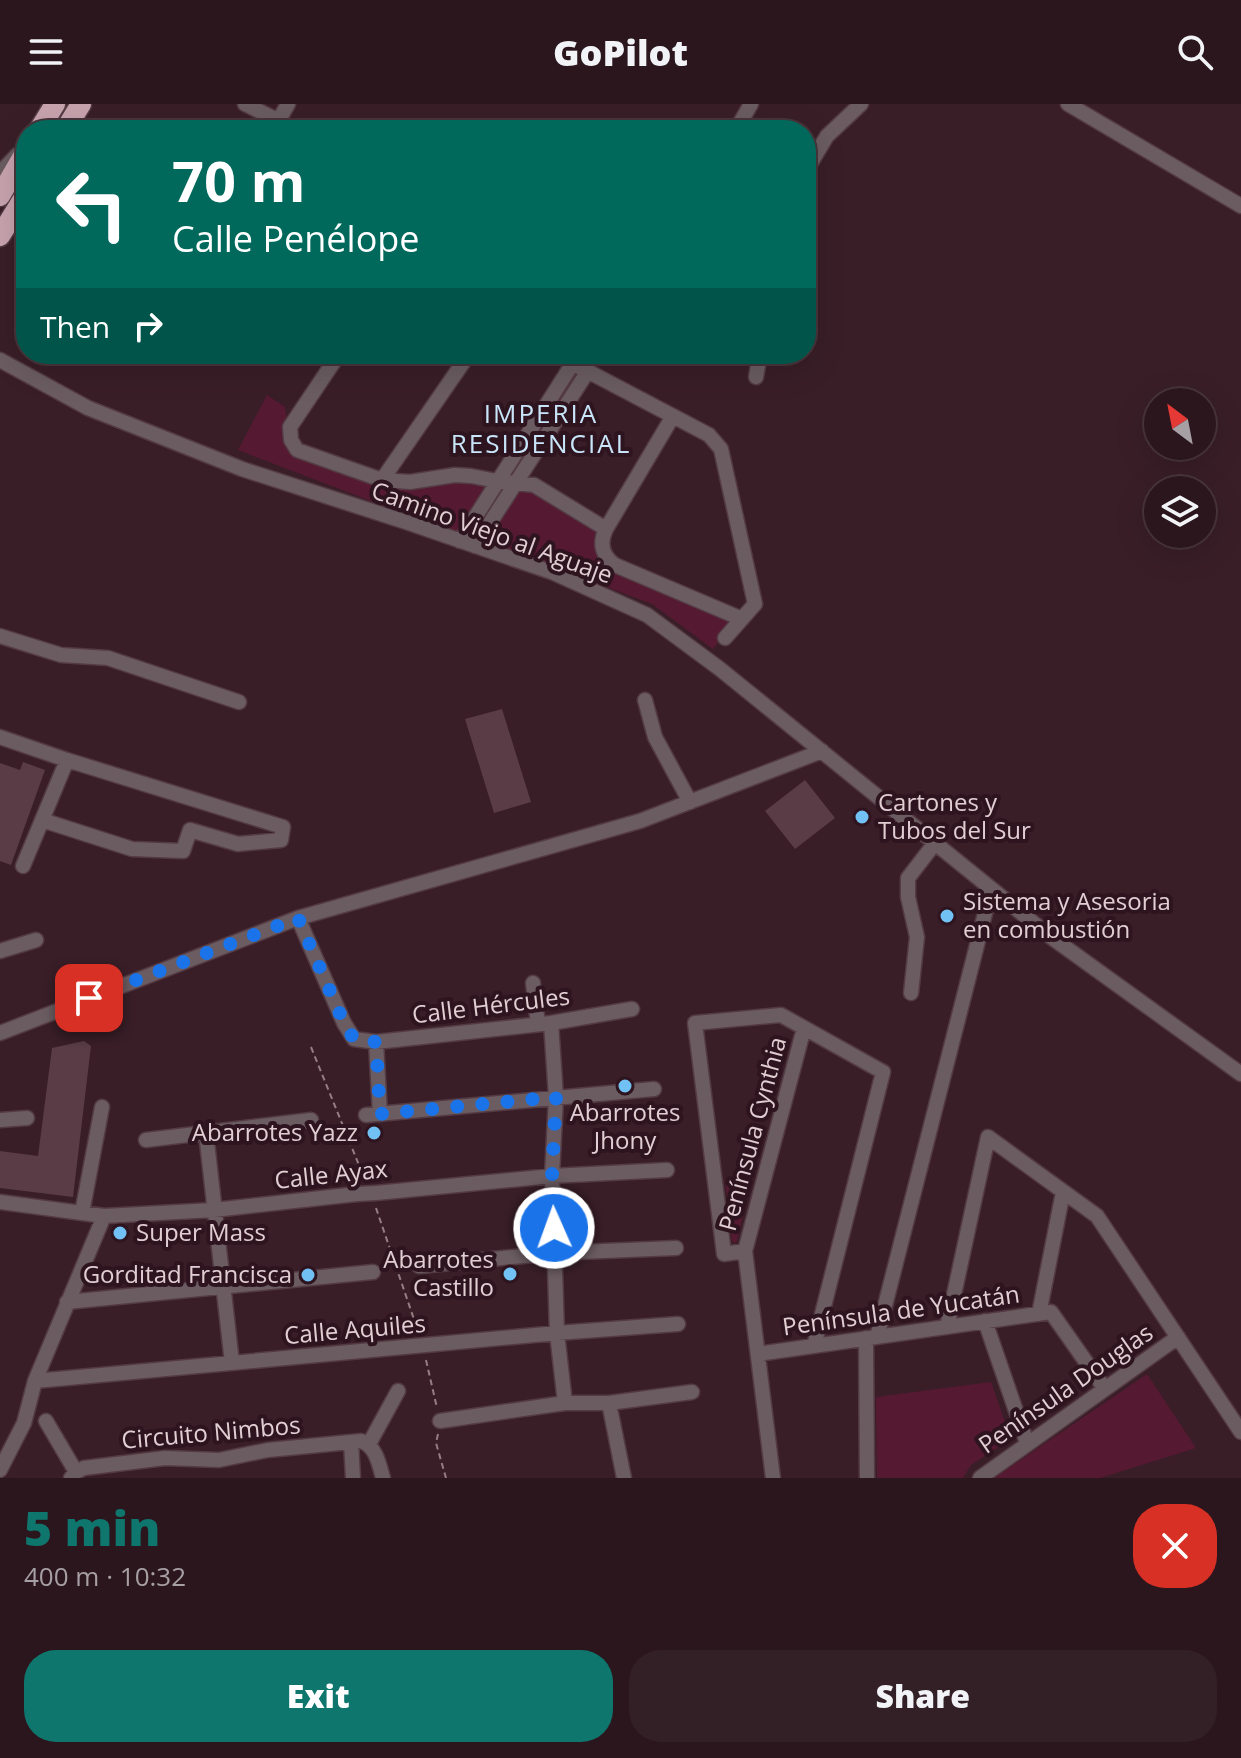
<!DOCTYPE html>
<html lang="en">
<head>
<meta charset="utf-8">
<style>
	:root { --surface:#2b161d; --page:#331f26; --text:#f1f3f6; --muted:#a69fa4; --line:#47353b; --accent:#0f766e }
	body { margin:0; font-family:"Open Sans",sans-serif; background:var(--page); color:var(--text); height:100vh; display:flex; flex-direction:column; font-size:30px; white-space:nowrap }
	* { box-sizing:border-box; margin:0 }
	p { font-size:26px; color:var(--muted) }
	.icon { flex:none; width:44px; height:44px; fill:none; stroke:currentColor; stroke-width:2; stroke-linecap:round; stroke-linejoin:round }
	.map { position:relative; height:1374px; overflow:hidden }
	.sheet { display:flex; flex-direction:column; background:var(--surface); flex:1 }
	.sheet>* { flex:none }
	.guide { position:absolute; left:16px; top:16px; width:800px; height:244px; border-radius:32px; box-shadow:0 8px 32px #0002,0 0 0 2px var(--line); background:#00695c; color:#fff; overflow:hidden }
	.needle { width:52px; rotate:328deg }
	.buttons { position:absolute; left:1144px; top:284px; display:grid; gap:16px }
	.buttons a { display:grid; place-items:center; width:72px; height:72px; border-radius:50%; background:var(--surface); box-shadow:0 8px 32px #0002,0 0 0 2px var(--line); font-size:40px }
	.pin { position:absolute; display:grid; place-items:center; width:68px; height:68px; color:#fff; margin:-34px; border-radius:16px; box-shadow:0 4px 12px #0006 }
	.me { position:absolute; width:88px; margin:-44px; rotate:358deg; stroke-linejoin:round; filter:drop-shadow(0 0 6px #0008) }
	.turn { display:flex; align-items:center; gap:28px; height:168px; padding:0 24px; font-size:36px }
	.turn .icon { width:104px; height:104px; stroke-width:2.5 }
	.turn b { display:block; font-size:56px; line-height:68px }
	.then { display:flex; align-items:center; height:76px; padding:0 24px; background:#0003; gap:16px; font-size:30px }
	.round { display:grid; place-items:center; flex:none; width:84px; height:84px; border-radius:32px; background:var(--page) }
	.overview { display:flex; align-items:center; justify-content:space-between; height:136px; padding:0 24px }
	h1 { font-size:48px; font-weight:800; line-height:60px; color:var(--accent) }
	.cta { display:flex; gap:16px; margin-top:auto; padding:16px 24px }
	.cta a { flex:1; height:92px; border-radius:32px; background:var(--accent); color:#fff; font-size:32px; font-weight:800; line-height:92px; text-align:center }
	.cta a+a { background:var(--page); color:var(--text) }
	header { display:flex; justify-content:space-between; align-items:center; height:104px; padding:0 24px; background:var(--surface); font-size:36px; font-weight:800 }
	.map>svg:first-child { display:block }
</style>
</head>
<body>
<header><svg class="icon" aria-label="menu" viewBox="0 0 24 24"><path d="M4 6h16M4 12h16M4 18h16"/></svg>GoPilot<svg class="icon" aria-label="search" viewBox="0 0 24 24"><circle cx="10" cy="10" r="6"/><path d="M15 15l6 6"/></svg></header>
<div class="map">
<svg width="1241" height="1374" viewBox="0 0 1241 1374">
	<rect width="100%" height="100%" fill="#391e27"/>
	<!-- green -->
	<path fill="#561932" d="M267,291L285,303L288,323L287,336L381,378L440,375L492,378L457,430L238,346Z
		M520,384L531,385L600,427L604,456L736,516L713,545L652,500L485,437Z
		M725,1075L749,1082L737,1137L735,1139L732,1137Z
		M1147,1270L1196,1344L1100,1374H994Z
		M991,1278L1011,1335L971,1361L963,1374H877L876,1293Z"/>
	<!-- building -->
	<path fill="#593c45" d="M502,605L531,698L494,709L465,615Z
		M23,658L45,666L11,761L0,757V659L20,666Z
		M805,676L835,714L795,745L765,707Z
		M84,937L91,942L73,1093L0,1084V1047L38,1052L52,944Z"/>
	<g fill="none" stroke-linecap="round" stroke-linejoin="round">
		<defs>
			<path id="minor" d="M245,0L275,15L280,14L288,0
				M1068,0L1241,102
				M647,25L649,26
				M736,26L751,0
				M806,67L827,32L861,0
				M0,69L17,51
				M339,250L290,323L291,336L297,346L382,376L410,378L455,371L471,372L497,377L534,381L606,425C599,439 602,452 615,461L742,515
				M555,250L709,331L721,345L755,500L725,534
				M0,256L88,304L242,365L406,418L554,469L647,511L720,565L1051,833L1241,970
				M756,273L760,250
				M382,376L469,250
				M606,425L673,312
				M460,437L573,259
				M475,442L588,267
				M0,532L61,551L108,554L239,598
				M645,596L655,633L690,698
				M0,633L67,656L283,723L281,736L238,740L190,726L183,747L132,745L42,716
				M23,762L67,656
				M298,814L344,919L354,935L376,938L551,919L632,905
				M0,847L36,836
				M533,879L538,920
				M911,889L917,833L908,793V774L935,739
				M551,919L556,993L552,1072L557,1229L565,1299
				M0,929L298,814L640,717L822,647
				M376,938L380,1010
				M366,1011L654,985
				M0,1016L27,1014
				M206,1029L232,1259
				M146,1036L311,1016
				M376,1089L552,1072L667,1066
				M0,1098L104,1112L214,1106L357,1090
				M82,1109L102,1003
				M745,1147L804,924
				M419,1162L555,1149L676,1144
				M67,1198L373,1168
				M1039,1210L1063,1088
				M985,1217L1027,1339
				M947,1223L988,1033L1097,1112L1241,1328
				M877,1233L991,786
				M866,1234L867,1374
				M758,1250L1051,1208L1105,1285
				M35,1277L557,1229L678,1220
				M609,1299L624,1374
				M46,1317L76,1368
				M440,1317L565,1299H609L692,1288
				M351,1338L353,1374
				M369,1340L398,1287
				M0,1366L24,1319L35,1277L104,1112
				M71,1374L76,1368L84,1364L165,1354L219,1356L268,1346L361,1337C376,1342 379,1360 383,1374
				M773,1374L745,1147L724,1150L695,919L781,911L883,968L814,1242
				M980,1374L1178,1233"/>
			<path id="highway" d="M39,26L55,0
				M65,26L81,0
				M0,92L26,47
				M0,132L26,90"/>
		</defs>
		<!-- minor casing -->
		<use href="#minor" stroke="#543a43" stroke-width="17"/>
		<!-- highway casing -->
		<use href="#highway" stroke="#543a43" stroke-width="23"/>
		<!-- path -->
		<path stroke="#947d84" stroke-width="2" stroke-dasharray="6 4" stroke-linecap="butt" d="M311,943L365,1076
			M376,1104L418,1227
			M426,1256L437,1304
			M438,1330L436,1339L446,1374"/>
		<!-- minor -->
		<use href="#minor" stroke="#6a5c60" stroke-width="14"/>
		<!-- highway -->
		<use href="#highway" stroke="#c7a3ae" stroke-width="20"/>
		<defs>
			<path id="minor-bridge" d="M357,1090L376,1089"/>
		</defs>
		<!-- minor-bridge casing -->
		<use href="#minor-bridge" stroke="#543a43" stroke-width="17" stroke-linecap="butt"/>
		<!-- minor-bridge -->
		<use href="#minor-bridge" stroke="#6a5c60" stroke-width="14"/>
	</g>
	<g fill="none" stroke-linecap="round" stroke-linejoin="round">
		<!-- route -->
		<path stroke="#1a73e8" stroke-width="14" stroke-dasharray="0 25.2" d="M89,894L298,814L344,919L354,935L376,938L380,1010L556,993L552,1072L554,1124"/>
	</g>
	<!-- markers -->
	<g fill="#71c1f5" stroke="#2e141e" stroke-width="3">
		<circle cx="862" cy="713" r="8"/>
		<circle cx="947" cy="812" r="8"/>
		<circle cx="625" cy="982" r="8"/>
		<circle cx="374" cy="1029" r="8"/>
		<circle cx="120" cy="1129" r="8"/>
		<circle cx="510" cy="1170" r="8"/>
		<circle cx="308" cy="1171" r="8"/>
	</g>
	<g text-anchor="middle" stroke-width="8" stroke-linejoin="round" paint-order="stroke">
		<!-- street labels -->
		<g font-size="24" fill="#e1ced3" stroke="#2e141e">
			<text transform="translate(492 429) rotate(20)" y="8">Camino Viejo al Aguaje</text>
			<text transform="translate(491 902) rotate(-7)" y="8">Calle Hércules</text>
			<text transform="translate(753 1030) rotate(-75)" y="8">Península Cynthia</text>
			<text transform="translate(331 1071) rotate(-6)" y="8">Calle Ayax</text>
			<text transform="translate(901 1207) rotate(-8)" y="8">Península de Yucatán</text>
			<text transform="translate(355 1226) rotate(-5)" y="8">Calle Aquiles</text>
			<text transform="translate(1066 1285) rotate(-35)" y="8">Península Douglas</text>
			<text transform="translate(211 1329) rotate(-5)" y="8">Circuito Nimbos</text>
		</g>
		<!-- poi labels -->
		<g font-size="24" fill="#e1ced3" stroke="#2e141e" text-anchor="start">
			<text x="878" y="707">Cartones y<tspan x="878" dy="28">Tubos del Sur</tspan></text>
			<text x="963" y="806">Sistema y Asesoria<tspan x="963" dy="28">en combustión</tspan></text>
			<text x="625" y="1017" text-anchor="middle">Abarrotes<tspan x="625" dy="28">Jhony</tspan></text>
			<text x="358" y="1037" text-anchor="end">Abarrotes Yazz</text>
			<text x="136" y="1137">Super Mass</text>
			<text x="494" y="1164" text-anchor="end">Abarrotes<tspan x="494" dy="28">Castillo</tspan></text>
			<text x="292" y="1179" text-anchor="end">Gorditad Francisca</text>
		</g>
		<!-- neighbourhood labels -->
		<g font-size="26" letter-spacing="2" fill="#c9e5f9" stroke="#2e141e">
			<text x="541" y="319">IMPERIA<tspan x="541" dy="30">RESIDENCIAL</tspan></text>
		</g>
	</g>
</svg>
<div class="buttons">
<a><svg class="needle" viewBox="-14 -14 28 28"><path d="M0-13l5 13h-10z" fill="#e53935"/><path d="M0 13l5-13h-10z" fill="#a69fa4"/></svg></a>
<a><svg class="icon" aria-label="layers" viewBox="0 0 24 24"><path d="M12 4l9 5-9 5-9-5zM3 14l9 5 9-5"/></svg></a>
</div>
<div class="pin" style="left:89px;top:894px;background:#d93025"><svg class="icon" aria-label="arrive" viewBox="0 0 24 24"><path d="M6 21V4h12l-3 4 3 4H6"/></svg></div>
<svg class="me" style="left:554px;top:1124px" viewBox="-20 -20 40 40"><circle r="17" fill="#1a73e8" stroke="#fff" stroke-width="3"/><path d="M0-11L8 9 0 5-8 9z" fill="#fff"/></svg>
<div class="guide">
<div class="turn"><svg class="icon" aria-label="left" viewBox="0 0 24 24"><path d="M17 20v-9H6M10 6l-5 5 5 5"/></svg><div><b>70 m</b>Calle Penélope</div></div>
<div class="then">Then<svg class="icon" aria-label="right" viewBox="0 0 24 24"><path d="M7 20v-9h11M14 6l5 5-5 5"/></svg></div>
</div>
</div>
<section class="sheet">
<div class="overview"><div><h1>5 min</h1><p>400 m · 10:32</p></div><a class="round" style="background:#d93025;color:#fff"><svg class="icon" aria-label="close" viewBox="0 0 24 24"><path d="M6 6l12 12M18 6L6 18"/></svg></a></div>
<div class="cta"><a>Exit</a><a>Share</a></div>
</section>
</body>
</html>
